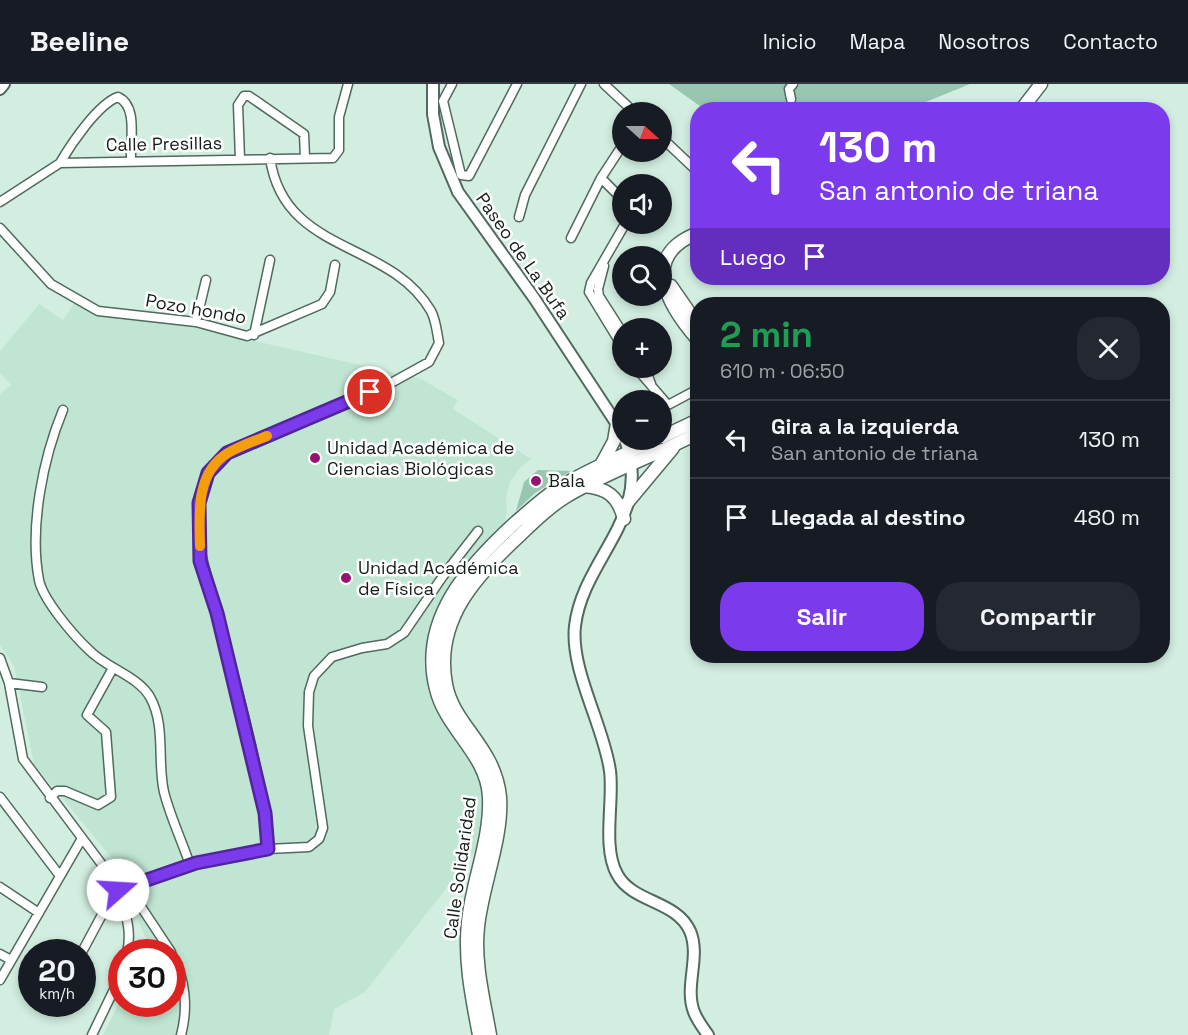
<!DOCTYPE html>
<html lang="es">
<head>
<meta charset="utf-8">
<style>
	:root { --surface:#171b24; --page:#242831; --text:#f1f3f6; --muted:#9ea1a6; --line:#363941; --accent:#7c3aed }
	body { margin:0; font-family:"Space Grotesk",sans-serif; background:var(--page); color:var(--text); height:100vh; display:flex; flex-direction:column; font-size:22px; white-space:nowrap }
	* { box-sizing:border-box; margin:0 }
	p { font-size:20px; color:var(--muted) }
	.icon { flex:none; width:33px; height:33px; fill:none; stroke:currentColor; stroke-width:2; stroke-linecap:round; stroke-linejoin:round }
	.map { position:relative; flex:1; overflow:hidden }
	.sheet { position:absolute; left:690px; top:213px; width:480px; height:366px; display:flex; flex-direction:column; background:var(--surface); border-radius:24px; box-shadow:0 3px 9px #0003 }
	.sheet>* { flex:none }
	.banner { position:absolute; left:690px; top:18px; width:480px; height:183px; border-radius:24px; box-shadow:0 3px 9px #0003; background:#7c3aed; color:#fff; overflow:hidden }
	.needle { width:39px; rotate:111deg }
	.fabs { position:absolute; left:612px; top:18px; display:grid; gap:12px }
	.fabs a { display:grid; place-items:center; width:60px; height:60px; border-radius:50%; background:var(--surface); box-shadow:0 3px 9px #0003; font-size:30px }
	.speed { position:absolute; left:18px; top:855px; display:flex; gap:12px; font-size:30px; font-weight:700; text-align:center }
	.speed>* { display:grid; place-content:center; width:78px; height:78px; border-radius:50%; background:var(--surface); box-shadow:0 3px 9px #0003; line-height:1 }
	.speed small { font-size:15px; font-weight:400 }
	.speed .limit { border:9px solid #d22; background:#fff; color:#111 }
	.pin { position:absolute; display:grid; place-items:center; width:51px; height:51px; color:#fff; margin:-26px; border:3px solid #fff; border-radius:50%; box-shadow:0 2px 6px #0007 }
	.me { position:absolute; width:66px; margin:-33px; rotate:71deg; stroke-linejoin:round; filter:drop-shadow(0 0 4px #0008) }
	.turn { display:flex; align-items:center; gap:21px; height:126px; padding:0 30px; font-size:27px }
	.turn .icon { width:78px; height:78px; stroke-width:2.5 }
	.turn b { display:block; font-size:42px; line-height:51px }
	.then { display:flex; align-items:center; height:57px; padding:0 30px; background:#0003; gap:12px; font-size:22px }
	.round { display:grid; place-items:center; flex:none; width:63px; height:63px; border-radius:24px; background:var(--page) }
	.overview { display:flex; align-items:center; justify-content:space-between; height:102px; padding:0 30px }
	h1 { font-size:36px; font-weight:600; line-height:45px; color:#1e9e55 }
	.action { display:flex; gap:12px; margin-top:auto; padding:12px 30px }
	.action a { flex:1; height:69px; border-radius:24px; background:var(--accent); color:#fff; font-size:24px; font-weight:600; line-height:69px; text-align:center }
	.action a+a { background:var(--page); color:var(--text) }
	ul { padding:0; list-style:none }
	li { display:flex; align-items:center; gap:18px; height:78px; padding:0 30px; border-top:2px solid var(--line) }
	li div { flex:1 }
	li b { display:block; font-size:22px }
	li em { font-style:normal }
	header { display:flex; align-items:center; gap:36px; box-sizing:border-box; height:84px; padding:0 30px; background:var(--surface); border-bottom:2px solid var(--line) }
	header strong { font-size:28px }
	nav { display:flex; gap:33px; margin-inline-start:auto; font-size:21px }
	.map>svg:first-child { display:block }
</style>
</head>
<body>
<header>
<strong>Beeline</strong>
<nav><a>Inicio</a><a>Mapa</a><a>Nosotros</a><a>Contacto</a></nav>
</header>
<div class="map">
<svg width="1188" height="951" viewBox="0 0 1188 951">
	<rect width="100%" height="100%" fill="#d2eee0"/>
	<!-- built -->
	<path fill="#c1e5d3" d="M75,218L97,229L194,243L421,295L458,316L453,325L531,375L520,384L510,398L506,413L507,428L504,443L456,490L441,516L430,547L424,580L429,610L477,685L485,710L484,733L477,765L365,908L334,925L329,951H103L121,915L122,920H172V868H142L150,864L137,834L146,820L125,790L34,680L14,582L0,561V310L11,301L0,289V267L39,220L63,236Z"/>
	<!-- green -->
	<path fill="#99c6b0" d="M669,0H970L906,26L704,25Z
		M538,386L571,387L535,409L516,427L524,398Z"/>
	<g fill="none" stroke-linecap="round" stroke-linejoin="round">
		<defs>
			<path id="minor" d="M452,0L443,17L461,91L469,92L517,0
				M604,0L634,28
				M791,15L789,5L793,0
				M662,54L698,88
				M240,75L238,21L244,12H249L304,50L305,74
				M60,79C71,60 98,20 118,13C138,22 130,56 131,76
				M601,94L622,115
				M0,118L60,79L333,74L339,66V33L348,0
				M519,133L525,111L581,0
				M649,140L651,142
				M0,144L51,200L98,227L196,238L247,252L322,220L330,208L335,181
				M571,154L601,94L622,62
				M604,182L598,205L599,212L622,248
				M196,238L206,196
				M254,251L270,176
				M622,262L589,208L591,199L625,140
				M636,284L668,321L698,305
				M645,284L651,300
				M63,326C43,374 29,444 39,496C43,516 74,552 89,566C106,584 138,592 150,613C166,641 157,678 164,708C170,732 182,757 190,781
				M0,574L9,599L23,675L118,802C123,824 133,844 127,868
				M9,599L42,603
				M0,713L60,792
				M50,714L57,707H65L98,721L111,713L106,648L87,631L113,584
				M268,765C262,687 237,608 218,532C208,493 194,462 199,420C201,398 213,384 227,369L391,299L429,278L439,259C437,249 436,236 431,227C389,155 284,171 270,74
				M0,803L39,829
				M128,803L171,868
				M82,868L112,812L119,806L196,779L268,765L309,763L319,755L323,744L308,642L309,608L314,592L332,573L362,564L387,560L404,549L443,492L478,447
				M0,870L11,876
				M172,871C186,895 188,925 181,951
				M0,896L81,756
				M92,951L122,889"/>
			<path id="tertiary" d="M433,0V30L439,63L458,108L534,214L620,345
				M0,5L4,0
				M625,356C654,432 583,474 575,542C570,586 604,642 610,687C614,717 602,763 617,790C632,819 676,816 690,847C701,873 684,902 694,928C697,936 703,944 708,951"/>
			<path id="secondary" d="M1021,26L1041,0
				M698,149C638,172 668,222 698,256
				M671,202L698,241
				M662,353L698,336
				M601,381L614,357L617,339L622,342
				M584,402C607,404 618,412 624,435
				M628,418L673,364
				M479,951C472,914 464,877 468,838C472,797 491,755 489,713C487,670 446,646 436,605C418,535 469,481 516,438C530,426 543,414 558,404C589,385 623,371 656,356
				M490,951C484,916 474,879 478,843C482,802 503,754 500,713C495,662 453,641 446,600C434,537 476,492 518,453C533,439 548,423 567,412C609,387 655,372 698,349"/>
		</defs>
		<!-- minor casing -->
		<use href="#minor" stroke="#51695e" stroke-width="11"/>
		<!-- tertiary casing -->
		<use href="#tertiary" stroke="#51695e" stroke-width="14"/>
		<!-- secondary casing -->
		<use href="#secondary" stroke="#51695e" stroke-width="15"/>
		<!-- minor -->
		<use href="#minor" stroke="#fff" stroke-width="8"/>
		<!-- tertiary -->
		<use href="#tertiary" stroke="#fff" stroke-width="10"/>
		<!-- secondary -->
		<use href="#secondary" stroke="#fff" stroke-width="12"/>
	</g>
	<g fill="none" stroke-linecap="round" stroke-linejoin="round">
		<defs>
			<path id="route" d="M118,806L196,779L268,765L265,729L217,529L200,477L199,419L208,389L227,369L370,308"/>
		</defs>
		<!-- route casing -->
		<use href="#route" stroke="#51269a" stroke-width="15"/>
		<!-- route -->
		<use href="#route" stroke="#7c3aed" stroke-width="10"/>
		<!-- slow -->
		<path stroke="#f59e0b" stroke-width="10" d="M200,462C199,429 196,388 228,369C240,362 254,357 267,352"/>
	</g>
	<!-- markers -->
	<g fill="#94156f" stroke="#fff" stroke-width="2">
		<circle cx="315" cy="374" r="6"/>
		<circle cx="536" cy="397" r="6"/>
		<circle cx="346" cy="494" r="6"/>
	</g>
	<g text-anchor="middle" stroke-width="5" stroke-linejoin="round" paint-order="stroke">
		<!-- street labels -->
		<g font-size="18" fill="#141e19" stroke="#fff">
			<text transform="translate(164 60) rotate(-1)" y="6">Calle Presillas</text>
			<text transform="translate(523 172) rotate(55)" y="6">Paseo de La Bufa</text>
			<text transform="translate(196 225) rotate(10)" y="6">Pozo hondo</text>
			<text transform="translate(460 784) rotate(-82)" y="6">Calle Solidaridad</text>
		</g>
		<!-- poi labels -->
		<g font-size="18" fill="#141e19" stroke="#fff" text-anchor="start">
			<text x="327" y="370">Unidad Académica de<tspan x="327" dy="21">Ciencias Biológicas</tspan></text>
			<text x="548" y="403">Bala</text>
			<text x="358" y="490">Unidad Académica<tspan x="358" dy="21">de Física</tspan></text>
		</g>
	</g>
</svg>
<div class="fabs">
<a><svg class="needle" viewBox="-14 -14 28 28"><path d="M0-13l5 13h-10z" fill="#e53935"/><path d="M0 13l5-13h-10z" fill="#9ea1a6"/></svg></a>
<a><svg class="icon" aria-label="sound" viewBox="0 0 24 24"><path d="M4 9h4l5-4v14l-5-4H4zM17 9q2 3 0 6"/></svg></a>
<a><svg class="icon" aria-label="search" viewBox="0 0 24 24"><circle cx="10" cy="10" r="6"/><path d="M15 15l6 6"/></svg></a>
<a>+</a>
<a>−</a>
</div>
<div class="speed"><div>20<small>km/h</small></div><div class="limit">30</div></div>
<div class="pin" style="left:370px;top:308px;background:#d93025"><svg class="icon" aria-label="arrive" viewBox="0 0 24 24"><path d="M6 21V4h12l-3 4 3 4H6"/></svg></div>
<svg class="me" style="left:118px;top:806px" viewBox="-20 -20 40 40"><circle r="19" fill="#fff"/><path d="M0-13L10 11 0 6-10 11z" fill="#7c3aed"/></svg>
<div class="banner">
<div class="turn"><svg class="icon" aria-label="left" viewBox="0 0 24 24"><path d="M17 20v-9H6M10 6l-5 5 5 5"/></svg><div><b>130 m</b>San antonio de triana</div></div>
<div class="then">Luego<svg class="icon" aria-label="arrive" viewBox="0 0 24 24"><path d="M6 21V4h12l-3 4 3 4H6"/></svg></div>
</div>
<section class="sheet">
<div class="overview"><div><h1>2 min</h1><p>610 m · 06:50</p></div><a class="round"><svg class="icon" aria-label="close" viewBox="0 0 24 24"><path d="M6 6l12 12M18 6L6 18"/></svg></a></div>
<ul>
<li><svg class="icon" aria-label="left" viewBox="0 0 24 24"><path d="M17 20v-9H6M10 6l-5 5 5 5"/></svg><div><b>Gira a la izquierda</b><p>San antonio de triana</p></div><em>130 m</em></li>
<li><svg class="icon" aria-label="arrive" viewBox="0 0 24 24"><path d="M6 21V4h12l-3 4 3 4H6"/></svg><div><b>Llegada al destino</b></div><em>480 m</em></li>
</ul>
<div class="action"><a>Salir</a><a>Compartir</a></div>
</section>
</div>
</body>
</html>
